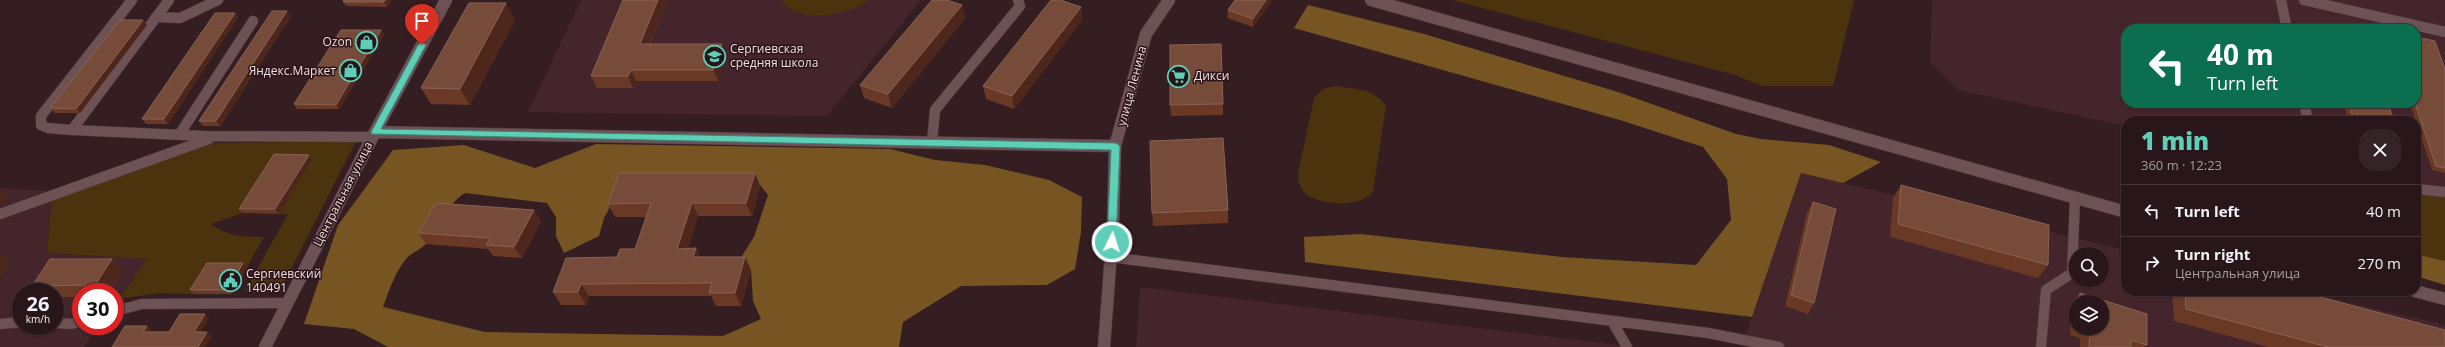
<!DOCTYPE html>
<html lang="en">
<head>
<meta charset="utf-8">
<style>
	:root { --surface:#28161a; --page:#342327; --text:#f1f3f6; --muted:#a59fa2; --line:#443539; --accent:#5eceb7 }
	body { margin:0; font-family:"Open Sans",sans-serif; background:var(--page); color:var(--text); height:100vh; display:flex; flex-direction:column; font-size:15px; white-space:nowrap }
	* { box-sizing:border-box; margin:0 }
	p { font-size:13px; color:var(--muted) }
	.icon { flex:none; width:22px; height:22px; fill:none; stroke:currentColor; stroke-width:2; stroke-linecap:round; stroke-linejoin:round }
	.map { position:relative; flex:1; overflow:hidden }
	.panel { position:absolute; left:2121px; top:116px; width:300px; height:180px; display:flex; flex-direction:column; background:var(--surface); border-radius:16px; box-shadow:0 1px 3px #0004,0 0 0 1px var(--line) }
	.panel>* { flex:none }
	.top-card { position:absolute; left:2121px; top:24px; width:300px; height:84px; border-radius:16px; box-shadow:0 1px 3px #0004,0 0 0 1px var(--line); background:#0b6e4f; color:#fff; overflow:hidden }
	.controls { position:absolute; left:2069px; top:247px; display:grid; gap:8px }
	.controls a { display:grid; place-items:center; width:40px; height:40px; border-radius:50%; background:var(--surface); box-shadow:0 1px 3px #0004,0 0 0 1px var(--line); font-size:20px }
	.speed { position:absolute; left:12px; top:283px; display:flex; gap:8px; font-size:20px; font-weight:700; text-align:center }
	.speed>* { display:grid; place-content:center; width:52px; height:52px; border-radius:50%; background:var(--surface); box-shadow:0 1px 3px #0004,0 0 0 1px var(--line); line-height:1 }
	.speed small { font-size:10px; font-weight:400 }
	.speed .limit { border:6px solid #d22; background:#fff; color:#111 }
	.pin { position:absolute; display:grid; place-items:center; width:34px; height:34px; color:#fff; margin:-41px -17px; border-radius:50% 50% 50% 0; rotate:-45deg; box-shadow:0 0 4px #0007 }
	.pin .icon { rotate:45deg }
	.me { position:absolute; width:44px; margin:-22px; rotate:4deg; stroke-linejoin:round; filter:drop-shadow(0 0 3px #0008) }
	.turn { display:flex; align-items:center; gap:14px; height:84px; padding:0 20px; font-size:18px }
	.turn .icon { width:52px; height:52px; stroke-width:2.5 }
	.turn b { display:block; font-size:28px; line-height:34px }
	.round { display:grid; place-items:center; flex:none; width:42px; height:42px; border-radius:16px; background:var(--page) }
	.headline { display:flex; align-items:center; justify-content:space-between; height:68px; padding:0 20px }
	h1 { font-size:24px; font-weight:800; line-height:30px; color:var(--accent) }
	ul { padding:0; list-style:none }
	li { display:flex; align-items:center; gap:12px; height:52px; padding:0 20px; border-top:1px solid var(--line) }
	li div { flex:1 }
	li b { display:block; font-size:15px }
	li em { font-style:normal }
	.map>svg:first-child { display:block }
</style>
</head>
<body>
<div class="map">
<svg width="2445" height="347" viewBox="0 0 2445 347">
	<rect width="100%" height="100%" fill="#351e22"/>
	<!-- built -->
	<path fill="#43252b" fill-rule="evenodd" d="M581,0H921L827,116L528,112Z
		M1932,0H2445V193L2416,187V121H2126V126L1958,90L1930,62ZM2126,29H2416V103H2126Z
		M1801,173L2126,250V291H2300L2445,325V347H1742ZM2076,254H2102V280H2076ZM2076,302H2102V328H2076Z
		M0,188L53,191L47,253L147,259L115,304V292H81V326H99L84,347H0ZM21,292H55V326H21Z
		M1140,287L1636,347H1136Z"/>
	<!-- green -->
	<path fill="#4b340d" d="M781,0H869C849,16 797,25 781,0Z
		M1452,0H1854L1833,86H1763L1735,75Z
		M1335,86C1354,89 1374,88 1386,106L1373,191C1363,209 1316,205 1304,192C1299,187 1299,181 1298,174L1314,98L1323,89Z
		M356,141L279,293L245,291L288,214H279L312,159L243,213L211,224C228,237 245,237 264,237L247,267H211L194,294L158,293L119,299L147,259L47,253L52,198L212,143Z
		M2416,195L2445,196V261L2416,254Z"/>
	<!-- forest -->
	<path fill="#765522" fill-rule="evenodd" d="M1308,5L1424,34L1618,92L1736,134L1761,139L1829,145L1881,162L1843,183L1801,173L1752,317L1305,262L1304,237L1361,234L1562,257L1696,265L1731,220L1727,179L1703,147L1620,120L1294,28Z
		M596,144L890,149L935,160L985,165L1049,180L1082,197L1081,232L1075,269L1047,285L961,286L903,322L899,347H388L354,329L304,324L338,225L393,150L464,145L535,168ZM760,185L768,195L754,237L742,256L751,270L753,301L761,319L723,336L485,332L383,307C389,291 395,272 406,259C411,253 420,250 426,244C441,228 444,206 465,193L547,203L556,217V236L564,253L599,236L604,218L619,190Z
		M2416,254L2445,261V285L2416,276Z"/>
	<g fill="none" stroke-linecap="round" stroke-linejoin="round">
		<defs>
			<path id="lane" d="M169,0L72,130L204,136L372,137
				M2281,0L2287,29
				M2304,0L2445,32
				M156,17L180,18L218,0
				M2304,103L2308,121
				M72,130L48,128L41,125V116L132,0
				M179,135L253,21
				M932,143L935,110L1020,6L1018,0
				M2416,189L2445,192
				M0,214L209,139
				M1110,257L1708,333L1779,347
				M115,311L142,304L288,303
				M1612,321L1627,347
				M55,323L71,324L81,321
				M0,324L21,322
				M2041,347L2046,290L2072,273L2075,198"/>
			<path id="street" d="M375,132L1115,146
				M265,347L375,132L446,0
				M1104,347L1113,226L1115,146L1146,34L1169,0"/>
			<path id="secondary" d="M1371,0L2126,212
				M2415,291L2445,299"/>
		</defs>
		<!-- lane casing -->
		<use href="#lane" stroke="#4f3b3f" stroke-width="11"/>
		<!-- street casing -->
		<use href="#street" stroke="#4f3b3f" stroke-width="13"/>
		<!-- secondary casing -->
		<use href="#secondary" stroke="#4f3b3f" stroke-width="13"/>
		<!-- lane -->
		<use href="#lane" stroke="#6c5155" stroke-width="10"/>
		<!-- street -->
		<use href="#street" stroke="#6c5155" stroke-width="12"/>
		<!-- secondary -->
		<use href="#secondary" stroke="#6c5155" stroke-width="12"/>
	</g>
	<!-- wall -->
	<path fill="#693926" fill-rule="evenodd" d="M344,0H391L387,7L346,6L343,2Z
		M667,0L650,44L727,55L718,81H636L633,88H597L591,76Z
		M1235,0H1272L1253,27L1227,18L1228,10Z
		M1081,7L1082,20L1014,109L986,99L983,86Z
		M235,13L238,17L168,124H146L142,119Z
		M291,16L220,126H203L199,121Z
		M965,18L892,108L864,98L860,85Z
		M515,20L470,105L431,104L421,88Z
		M147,25L80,113H55L50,108Z
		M381,30L384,35L339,109H297L294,104Z
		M2445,69V173L2432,170L2410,103H2416Z
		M2343,103H2388L2394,121H2349Z
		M1223,104V115L1171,116L1170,105Z
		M309,155L312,159L279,214L243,213L239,209Z
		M755,173L760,186L752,216H698L688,248H696L700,257H745L751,270L741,306H716L711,296H589L586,305H561L553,292L617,257L635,249L647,217H615L608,204Z
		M1901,185L2048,265L2038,278L1890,237L1893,198Z
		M1813,202L1814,303L1808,314L1785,306L1807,213Z
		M1228,210V223L1153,226L1152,213Z
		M541,221L522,258L493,256L488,249L426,244L418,233Z
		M243,263L247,267L232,294H194L190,290Z
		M124,270L110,292H81V297H55V292H39L32,286Z
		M2172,291H2297L2445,347H2268L2174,321Z
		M2080,293L2147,314V345L2145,347H2080V338L2070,335L2071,304ZM2076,302H2102V328H2076Z"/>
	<!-- shaded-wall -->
	<path fill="#4e271c" d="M385,0H391L387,7L384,2Z
		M658,0H667L645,55L640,44Z
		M1266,0H1272L1253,27V19Z
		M506,3L515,20L470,105L460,89Z
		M962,5L965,18L892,108L888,94Z
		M1081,7L1082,20L1014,109L1012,96Z
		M287,11L291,16L220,126L216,121Z
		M235,13L238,17L168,124L164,119Z
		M143,20L147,25L80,113L76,109Z
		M381,30L384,35L339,109L336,105Z
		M722,44L727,55L718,81L713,70Z
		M631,70L636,81L633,88L628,76Z
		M309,155L312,159L279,214L275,209Z
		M755,173L760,186L752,216L746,203Z
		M0,189L8,196L0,204Z
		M692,203L698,216L684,262L677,249Z
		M534,210L541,221L522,258L514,247Z
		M696,248L702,261L693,257Z
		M0,254L11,263L0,278Z
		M745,257L751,270L741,306L735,293Z
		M112,259L124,270L110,292H102L95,285Z
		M243,263L247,267L232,294L228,290Z
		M581,284L589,296L586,305L578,292Z
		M205,314L209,318L198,336L194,332Z
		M147,326L151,330L147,336L143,332Z
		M207,332L212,336L205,347H198Z"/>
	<!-- building -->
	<path fill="#774b3a" stroke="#8a6254" d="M344,0H385L384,2H343Z
		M623,0H658L640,44H722L713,70H631L628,76H591Z
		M932,0H947L962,5L888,94L860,85Z
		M1051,0H1060L1081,7L1012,96L983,86Z
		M1235,0H1266L1253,19L1228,10Z
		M469,3H506L460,89L421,88Z
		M272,11H287L216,121H199Z
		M215,13H235L164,119H142Z
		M120,20H143L76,109L50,108Z
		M341,30H381L336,105L294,104Z
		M2416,37L2435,41L2445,69V168L2436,166L2415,103H2416Z
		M1221,44L1223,104L1170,105V45Z
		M2349,103H2388L2394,121H2354Z
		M1223,138L1228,210L1152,213L1150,141Z
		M274,154L309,155L275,209H239Z
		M619,173H755L746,203H692L677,249L696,248L693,257H745L735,293H709L712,283L581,284L578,292H553L566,258L617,257L620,249H635L651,203L608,204Z
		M1901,185L2049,225L2048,265L1898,224Z
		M1813,202L1836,209L1814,303L1791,295Z
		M436,203L534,210L514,247L486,245L490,238L418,233Z
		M50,259H112L95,285L32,286Z
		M207,263H243L228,290H190Z
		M2185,291H2297L2445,330V347H2328L2186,309Z
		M2080,293L2147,314V345L2131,340V347H2089L2090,328H2102V302H2080Z
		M180,314H205L194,332H207L198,347H112L125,326H147L143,332H169Z"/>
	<!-- route -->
	<path fill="#5eceb7" stroke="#3d8677" d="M422,42L426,45L381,129L1116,143L1120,146L1116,242L1112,245L1107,242L1111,150L372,134L371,132L418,45Z"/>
	<!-- icons -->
	<defs>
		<symbol id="shop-ring" viewBox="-11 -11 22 22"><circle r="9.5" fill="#2b1419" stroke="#5eceb7" stroke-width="1.5"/><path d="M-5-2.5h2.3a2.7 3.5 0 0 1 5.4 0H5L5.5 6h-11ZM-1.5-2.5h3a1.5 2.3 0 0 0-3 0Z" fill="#5eceb7"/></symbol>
		<symbol id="school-ring" viewBox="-11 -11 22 22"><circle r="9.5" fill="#2b1419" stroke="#5eceb7" stroke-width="1.5"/><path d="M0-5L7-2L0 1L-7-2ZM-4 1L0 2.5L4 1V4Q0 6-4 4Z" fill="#5eceb7"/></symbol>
		<symbol id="supermarket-ring" viewBox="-11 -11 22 22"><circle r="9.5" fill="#2b1419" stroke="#5eceb7" stroke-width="1.5"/><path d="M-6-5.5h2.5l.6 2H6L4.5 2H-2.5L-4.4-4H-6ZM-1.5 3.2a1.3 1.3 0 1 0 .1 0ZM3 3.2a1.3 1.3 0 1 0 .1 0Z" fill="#5eceb7"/></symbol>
		<symbol id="civic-ring" viewBox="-11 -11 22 22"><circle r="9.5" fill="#2b1419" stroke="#5eceb7" stroke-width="1.5"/><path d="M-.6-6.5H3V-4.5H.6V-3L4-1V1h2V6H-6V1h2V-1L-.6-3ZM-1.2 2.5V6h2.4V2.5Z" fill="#5eceb7"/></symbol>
	</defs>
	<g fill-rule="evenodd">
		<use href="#shop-ring" x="354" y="30" width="25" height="25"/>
		<use href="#school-ring" x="702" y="44" width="25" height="25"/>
		<use href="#shop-ring" x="338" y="58" width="25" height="25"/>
		<use href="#supermarket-ring" x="1166" y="64" width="25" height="25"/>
		<use href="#civic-ring" x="218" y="268" width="25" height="25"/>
	</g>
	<g text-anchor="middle" stroke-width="3" stroke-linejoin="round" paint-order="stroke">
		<!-- poi labels -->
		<g font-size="12" fill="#efdee0" stroke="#2b1419" text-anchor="start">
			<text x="352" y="46" text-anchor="end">Ozon</text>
			<text x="730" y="53">Сергиевская<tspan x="730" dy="14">средняя школа</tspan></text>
			<text x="336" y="75" text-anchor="end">Яндекс.Маркет</text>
			<text x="1194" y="80">Дикси</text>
			<text x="246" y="278">Сергиевский<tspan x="246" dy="14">140491</tspan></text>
		</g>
		<!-- street labels -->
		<g font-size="12" fill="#efdee0" stroke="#2b1419">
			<text transform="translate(1132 86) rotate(-75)" y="4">улица Ленина</text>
			<text transform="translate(343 194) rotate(-63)" y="4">Центральная улица</text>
		</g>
	</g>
</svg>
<div class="controls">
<a><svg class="icon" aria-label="search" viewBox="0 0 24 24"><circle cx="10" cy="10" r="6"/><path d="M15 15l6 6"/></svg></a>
<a><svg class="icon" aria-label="layers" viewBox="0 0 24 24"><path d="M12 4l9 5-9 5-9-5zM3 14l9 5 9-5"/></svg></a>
</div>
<div class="speed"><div>26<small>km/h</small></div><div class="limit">30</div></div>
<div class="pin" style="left:422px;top:45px;background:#d93025"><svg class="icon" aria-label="arrive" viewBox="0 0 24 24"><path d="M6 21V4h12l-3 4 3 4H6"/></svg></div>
<svg class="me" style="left:1112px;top:242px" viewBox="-20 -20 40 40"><circle r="17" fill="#5eceb7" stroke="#fff" stroke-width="3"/><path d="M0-11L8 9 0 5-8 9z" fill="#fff"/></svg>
<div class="top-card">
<div class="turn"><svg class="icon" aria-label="left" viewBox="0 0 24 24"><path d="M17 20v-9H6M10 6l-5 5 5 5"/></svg><div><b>40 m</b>Turn left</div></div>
</div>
<section class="panel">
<div class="headline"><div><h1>1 min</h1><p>360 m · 12:23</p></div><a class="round"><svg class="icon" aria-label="close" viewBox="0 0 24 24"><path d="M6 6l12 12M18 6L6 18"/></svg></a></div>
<ul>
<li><svg class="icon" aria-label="left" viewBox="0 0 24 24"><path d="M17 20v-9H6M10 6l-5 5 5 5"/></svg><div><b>Turn left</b></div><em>40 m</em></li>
<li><svg class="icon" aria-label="right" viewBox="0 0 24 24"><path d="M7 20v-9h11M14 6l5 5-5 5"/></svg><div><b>Turn right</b><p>Центральная улица</p></div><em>270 m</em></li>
</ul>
</section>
</div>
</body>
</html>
